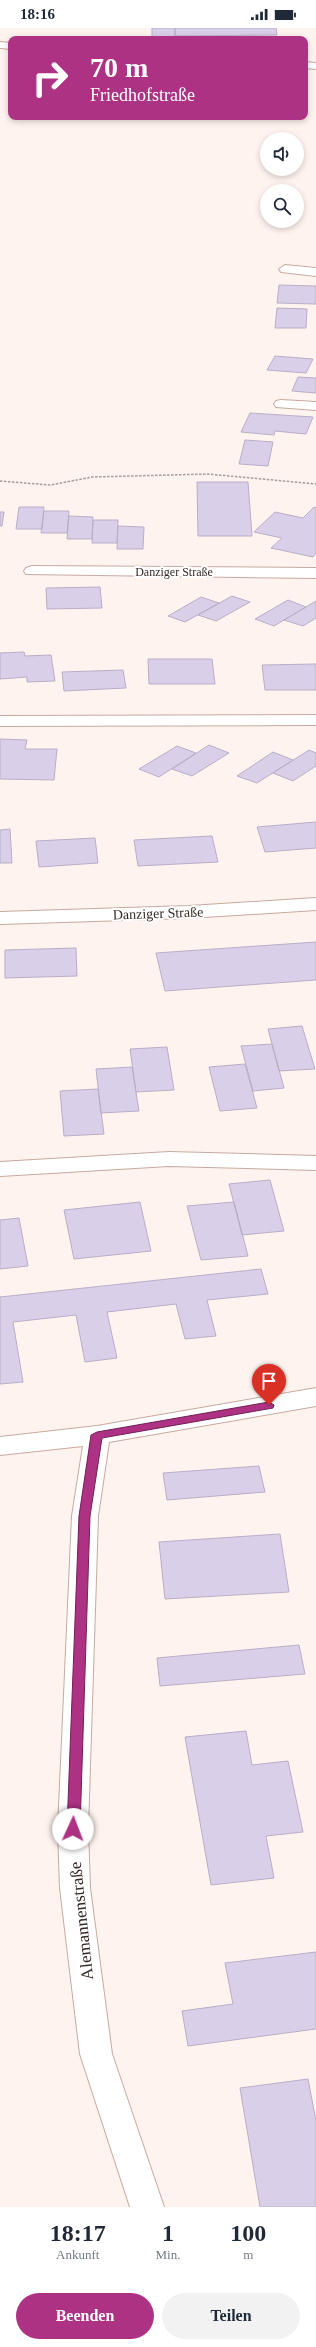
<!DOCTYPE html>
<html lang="de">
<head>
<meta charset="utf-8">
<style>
	:root { --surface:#fff; --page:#f2f2f3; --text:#1f2937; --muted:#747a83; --accent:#ae3284 }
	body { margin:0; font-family:Georgia,serif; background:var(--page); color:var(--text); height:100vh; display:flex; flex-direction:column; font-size:15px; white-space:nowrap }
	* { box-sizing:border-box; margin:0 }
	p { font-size:13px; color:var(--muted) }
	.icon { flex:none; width:22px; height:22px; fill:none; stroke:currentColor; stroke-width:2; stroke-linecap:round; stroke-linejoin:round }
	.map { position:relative; height:2179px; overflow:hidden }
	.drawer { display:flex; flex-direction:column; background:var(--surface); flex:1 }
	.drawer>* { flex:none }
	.top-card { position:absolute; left:8px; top:8px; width:300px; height:84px; border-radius:8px; box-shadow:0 2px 6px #0003; background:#ae3284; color:#fff; overflow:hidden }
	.controls { position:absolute; left:260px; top:104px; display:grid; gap:8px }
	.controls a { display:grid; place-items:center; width:44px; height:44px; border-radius:50%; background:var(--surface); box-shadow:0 2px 6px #0003; font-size:20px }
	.pin { position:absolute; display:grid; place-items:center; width:34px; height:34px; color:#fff; margin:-41px -17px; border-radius:50% 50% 50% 0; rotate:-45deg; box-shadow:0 0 4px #0007 }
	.pin .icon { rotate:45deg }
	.me { position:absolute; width:44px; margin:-22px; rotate:2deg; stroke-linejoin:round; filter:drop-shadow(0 0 3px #0008) }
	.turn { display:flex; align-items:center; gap:14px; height:84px; padding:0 16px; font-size:18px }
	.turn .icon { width:52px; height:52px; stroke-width:2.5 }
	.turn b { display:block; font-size:28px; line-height:34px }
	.eta { display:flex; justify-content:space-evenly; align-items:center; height:68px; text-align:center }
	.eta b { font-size:24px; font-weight:800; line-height:28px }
	.button { display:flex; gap:8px; margin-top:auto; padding:8px 16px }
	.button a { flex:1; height:46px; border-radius:24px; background:var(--accent); color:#fff; font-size:16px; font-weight:800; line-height:46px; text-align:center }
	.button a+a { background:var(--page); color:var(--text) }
	.status { display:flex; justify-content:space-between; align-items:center; height:28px; padding:0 20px; background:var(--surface); direction:ltr }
	.status svg { height:11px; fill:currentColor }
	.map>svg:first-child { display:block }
</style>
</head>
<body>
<div class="status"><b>18:16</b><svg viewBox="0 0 49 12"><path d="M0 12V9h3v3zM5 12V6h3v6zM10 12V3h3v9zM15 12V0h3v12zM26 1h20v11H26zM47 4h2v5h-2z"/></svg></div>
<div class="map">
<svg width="316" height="2179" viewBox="0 0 316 2179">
	<rect width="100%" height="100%" fill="#fef3ee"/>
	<!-- building -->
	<path fill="#dacfe8" stroke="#b9aec7" d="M152,0H175V9H152Z
		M175,0H276L277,7L175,8Z
		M279,257L316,258V276L277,275Z
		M277,280L307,281L306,300H275Z
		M275,328L313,331L306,345L267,342Z
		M298,349L316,350V365L292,363Z
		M250,385L313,389L306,406L275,403L274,407L241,404Z
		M245,412L273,414L268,438L239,436Z
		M197,454H248L252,508H198Z
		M19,479H44L42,501H16Z
		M314,479L316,480V525L313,529L271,520L282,510L254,504L275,484L303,490Z
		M44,483H69L67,505H41Z
		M0,484H4L2,498H0Z
		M69,488L93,489L92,511H67Z
		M93,492H118L117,515H92Z
		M118,498L144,499L143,521H117Z
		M100,559L102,580L47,581L46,560Z
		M232,568L250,574L216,593L198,587Z
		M201,569L219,575L185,594L168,588Z
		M288,572L306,579L274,598L255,591Z
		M316,573V590L303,598L284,592Z
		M24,624L25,628L51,627L55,653L27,654V649L0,651V625Z
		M148,631H212L215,656H149Z
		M316,636V662H265L262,637Z
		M123,642L126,660L64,663L62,644Z
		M0,711L27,712L25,721H57L54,752L0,751Z
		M209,717L229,725L192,748L172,741Z
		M177,718L196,725L159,749L139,741Z
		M309,722L316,725V738L293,753L273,745Z
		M273,724L293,732L257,755L237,748Z
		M316,794V820L265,824L257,799Z
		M10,801L12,835H0V802Z
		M212,808L218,834L138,838L134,812Z
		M95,810L98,835L39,839L36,813Z
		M316,914V952L165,963L156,925Z
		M76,920L77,948L5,950V922Z
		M302,998L315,1041L279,1043L268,1001Z
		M272,1016L284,1060L253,1063L241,1018Z
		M167,1019L174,1062L136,1064L130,1021Z
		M245,1036L257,1080L220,1083L209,1039Z
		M132,1039L139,1083L101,1085L96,1041Z
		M98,1061L104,1106L64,1108L60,1063Z
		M270,1152L284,1203L242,1207L229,1156Z
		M140,1174L151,1223L74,1231L64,1182Z
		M234,1174L248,1228L201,1232L187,1178Z
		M19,1190L28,1238L0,1241V1192Z
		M261,1241L268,1266L207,1272L216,1308L185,1311L176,1276L107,1284L117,1330L85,1334L76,1287L13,1294L23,1354L0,1356V1269Z
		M259,1438L265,1464L167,1472L163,1445Z
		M280,1506L289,1564L165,1571L159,1514Z
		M299,1617L305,1646L160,1658L157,1630Z
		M246,1703L252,1737L288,1733L303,1804L266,1808L274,1850L211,1857L185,1709Z
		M316,1924V2001L188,2018L182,1983L233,1976L225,1935Z
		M308,2051L316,2093V2179H260L240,2060Z"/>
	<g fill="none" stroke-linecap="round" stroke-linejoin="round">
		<defs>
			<path id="minor" d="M285,237L316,240V248L281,244L279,241Z
				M281,372L316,374V382L276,379L274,376L276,373Z
				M32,538L316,540V550L26,546L24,543L26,540Z
				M316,687V697L0,698V688Z
				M316,870V882L189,890L0,896V884L189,878Z
				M169,1124L316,1128V1142L169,1138L0,1148V1134Z
				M316,1360V1378L109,1414L98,1488L88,1801L90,1860L112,2026L164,2179H130L80,2026L60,1860L58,1801L72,1488L83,1418L0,1427V1409L97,1398Z"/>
			<path id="secondary" d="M0,14L11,15V21L0,20Z
				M305,34L316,35V41L305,40Z"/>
		</defs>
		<!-- minor casing -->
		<use href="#minor" stroke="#c6aa9f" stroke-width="2"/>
		<!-- secondary casing -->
		<use href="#secondary" stroke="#c6aa9f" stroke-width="2"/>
		<!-- path -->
		<path stroke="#a79c97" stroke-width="1.5" stroke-dasharray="2.5 1.5" stroke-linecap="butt" d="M0,453L50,457L92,449L208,446L316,456"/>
		<!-- minor -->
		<use href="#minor" fill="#fff" fill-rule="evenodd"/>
		<!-- secondary -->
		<use href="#secondary" fill="#fff" fill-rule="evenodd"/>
	</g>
	<!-- route -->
	<path fill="#ae3284" stroke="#712056" d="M269,1374L274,1377L273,1380L102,1410L90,1488L80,1801L78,1805H69L67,1801L79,1488L91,1407L97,1404Z"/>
	<g text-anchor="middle" stroke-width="4" stroke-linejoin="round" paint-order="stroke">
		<!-- far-street labels -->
		<g font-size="12" fill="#332824" stroke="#fff">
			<text x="174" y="548">Danziger Straße</text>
		</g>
		<!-- street labels -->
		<g font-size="14" fill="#332824" stroke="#fff">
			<text transform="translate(158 885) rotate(-2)" y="5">Danziger Straße</text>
		</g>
		<!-- near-street labels -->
		<g font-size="17" fill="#332824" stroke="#fff">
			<text transform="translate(81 1893) rotate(-96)" y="6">Alemannenstraße</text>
		</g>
	</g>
</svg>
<div class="controls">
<a><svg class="icon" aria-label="sound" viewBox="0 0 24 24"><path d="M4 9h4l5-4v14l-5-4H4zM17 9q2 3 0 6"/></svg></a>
<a><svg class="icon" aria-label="search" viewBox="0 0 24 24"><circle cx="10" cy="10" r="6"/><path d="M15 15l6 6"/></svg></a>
</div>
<div class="pin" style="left:269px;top:1377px;background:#d93025"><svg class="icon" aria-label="arrive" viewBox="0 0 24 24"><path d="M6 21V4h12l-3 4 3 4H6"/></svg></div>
<svg class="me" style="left:73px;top:1801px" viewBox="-20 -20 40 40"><circle r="19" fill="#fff"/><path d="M0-13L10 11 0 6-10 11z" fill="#ae3284"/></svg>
<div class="top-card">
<div class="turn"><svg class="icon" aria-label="right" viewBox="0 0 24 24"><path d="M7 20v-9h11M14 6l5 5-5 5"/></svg><div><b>70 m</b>Friedhofstraße</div></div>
</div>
</div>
<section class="drawer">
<div class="eta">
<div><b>18:17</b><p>Ankunft</p></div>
<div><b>1</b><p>Min.</p></div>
<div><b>100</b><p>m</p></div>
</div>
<div class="button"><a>Beenden</a><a>Teilen</a></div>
</section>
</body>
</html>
